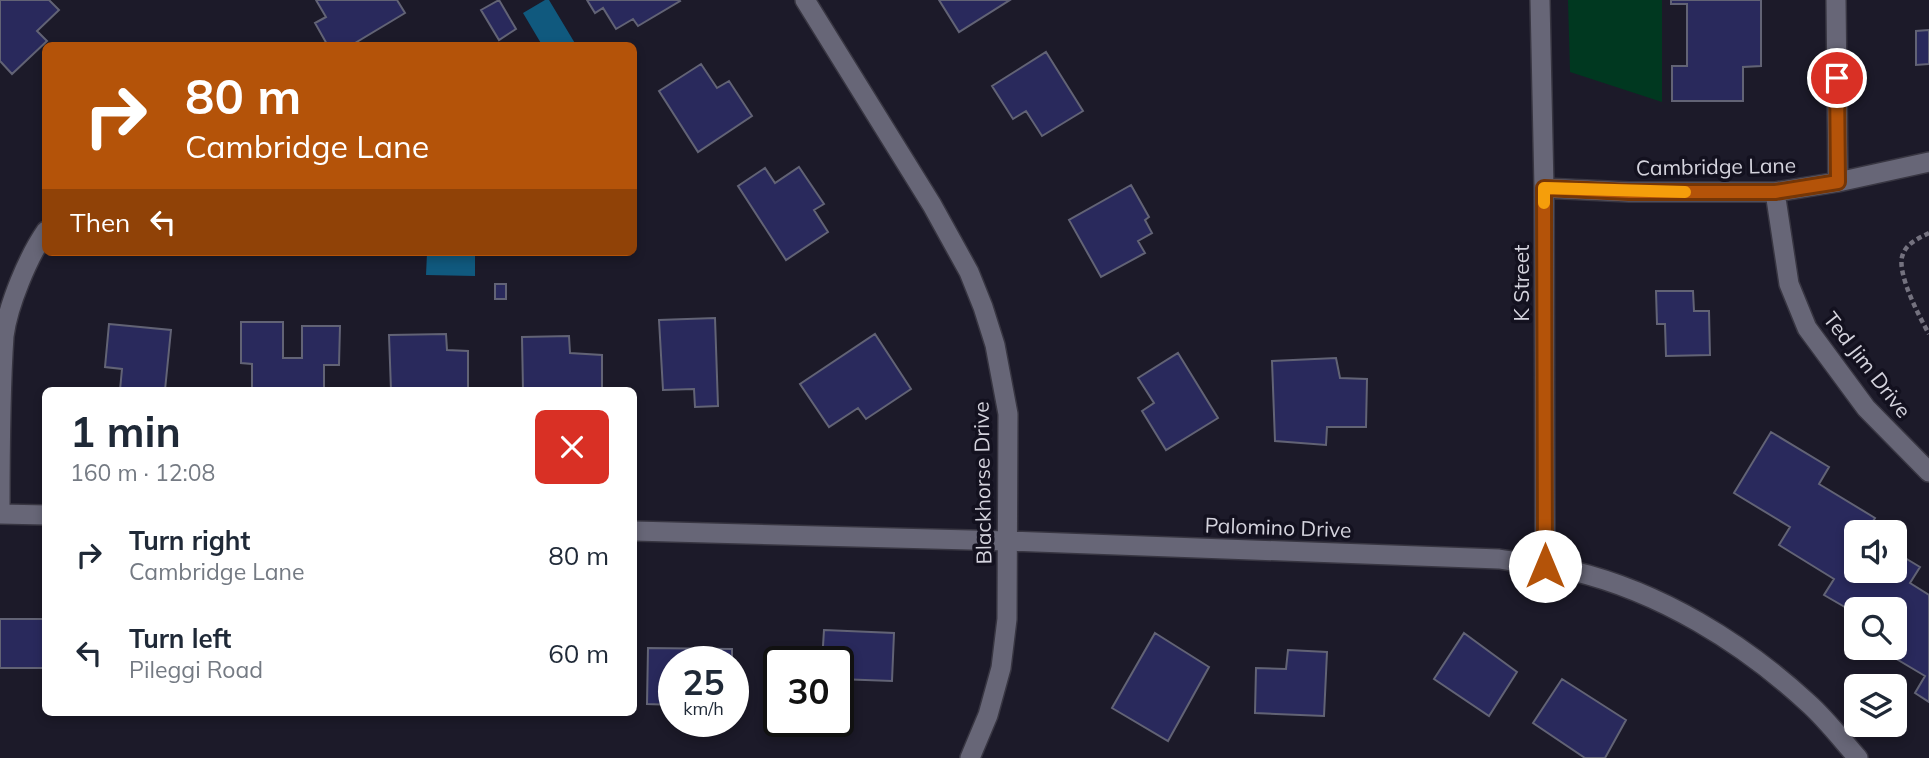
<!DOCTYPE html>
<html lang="en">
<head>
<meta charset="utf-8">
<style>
	:root { --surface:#fff; --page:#f6f6f7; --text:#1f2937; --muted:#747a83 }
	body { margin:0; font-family:Mulish,sans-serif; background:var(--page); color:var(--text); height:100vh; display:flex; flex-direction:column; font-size:26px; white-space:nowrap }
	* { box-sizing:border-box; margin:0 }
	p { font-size:23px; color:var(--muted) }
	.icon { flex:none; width:38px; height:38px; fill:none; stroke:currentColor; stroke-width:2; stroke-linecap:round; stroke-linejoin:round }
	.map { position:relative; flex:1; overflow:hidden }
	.side { position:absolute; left:42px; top:387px; width:595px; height:329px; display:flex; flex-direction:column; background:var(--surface); border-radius:10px; box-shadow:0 4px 10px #0003 }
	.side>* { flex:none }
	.hud { position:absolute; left:42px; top:42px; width:595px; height:214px; border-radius:10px; box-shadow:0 4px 10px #0003; background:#b45309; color:#fff; overflow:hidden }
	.buttons { position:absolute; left:1844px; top:520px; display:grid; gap:14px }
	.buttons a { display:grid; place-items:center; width:63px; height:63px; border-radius:10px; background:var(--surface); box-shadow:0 4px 10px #0003; font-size:35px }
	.speed { position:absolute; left:658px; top:646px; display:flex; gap:14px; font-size:35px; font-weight:700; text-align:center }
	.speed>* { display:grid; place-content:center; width:91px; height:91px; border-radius:50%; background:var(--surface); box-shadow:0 4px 10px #0003; line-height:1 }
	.speed small { font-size:18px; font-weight:400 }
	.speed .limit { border:4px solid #111; border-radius:10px; background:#fff; color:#111 }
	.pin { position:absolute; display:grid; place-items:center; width:60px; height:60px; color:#fff; margin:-30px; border:4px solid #fff; border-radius:50%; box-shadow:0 2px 7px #0007 }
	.me { position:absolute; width:77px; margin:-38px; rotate:0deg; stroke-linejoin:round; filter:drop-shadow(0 0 5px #0008) }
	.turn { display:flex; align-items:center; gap:24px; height:147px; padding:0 28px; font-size:32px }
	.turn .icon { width:91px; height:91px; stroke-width:2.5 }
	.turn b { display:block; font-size:49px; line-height:60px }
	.then { display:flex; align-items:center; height:66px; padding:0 28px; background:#0003; gap:14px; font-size:26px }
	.round { display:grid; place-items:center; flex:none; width:74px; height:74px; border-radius:10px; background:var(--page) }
	.summary { display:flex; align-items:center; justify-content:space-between; height:119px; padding:0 28px }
	h1 { font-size:42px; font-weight:700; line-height:52px }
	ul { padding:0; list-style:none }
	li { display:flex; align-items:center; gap:21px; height:98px; padding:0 28px }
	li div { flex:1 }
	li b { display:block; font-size:26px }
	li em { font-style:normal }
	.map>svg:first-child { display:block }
</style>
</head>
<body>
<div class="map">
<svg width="1929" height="758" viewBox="0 0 1929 758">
	<rect width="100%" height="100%" fill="#1c1a29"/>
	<!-- green -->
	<path fill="#003820" d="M1568,0H1662V102L1570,72Z"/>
	<!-- water -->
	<path fill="#10597e" d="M545,0H549L576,45H542L523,13Z
		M427,253L475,254V276L426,275Z"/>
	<!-- building -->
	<path fill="#29295c" stroke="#626375" stroke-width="2" d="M0,0H49L59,10L37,31L47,41L12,74L0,61Z
		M316,0H397L405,13L350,46H328L315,23L326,17Z
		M499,0L516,29L499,40L481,10Z
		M587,0H679L680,1L638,26L633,19L616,29L603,8L595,13Z
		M939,0H1010L959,32Z
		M1671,0H1761V66L1743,67V101H1672V66H1687V4H1671Z
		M1929,30V64L1916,65V31Z
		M1046,52L1083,111L1042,136L1026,111L1013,119L992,86Z
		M701,64L717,88L729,81L752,116L698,152L659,91Z
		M799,167L824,204L814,210L828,232L786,260L738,186L765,168L775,183Z
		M1131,185L1149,217L1145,220L1152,233L1138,241L1145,253L1101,277L1069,220Z
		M495,284H506V299H495Z
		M1656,291H1693L1694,311H1709L1710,355L1666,356L1665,324H1657Z
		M715,318L718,406L695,407L694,389L663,390L659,320Z
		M241,322H283V358H302V326H340L339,365H324V390H252V364L241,363Z
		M109,324L171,330L165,390H120L122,369L105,367Z
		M446,334L447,350L468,351V390H391L389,335Z
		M875,334L911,389L866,419L858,408L829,427L800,384Z
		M569,336L570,353L602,355V390H523L522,337Z
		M1178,353L1218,418L1166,450L1142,411L1154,403L1138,378Z
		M1336,358L1340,378L1367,379L1366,427H1327L1326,445L1275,441L1272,361Z
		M1771,432L1829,467L1819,484L1875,518L1866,532H1857V570H1895V552L1920,567L1910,583L1929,595V702L1915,693L1925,676L1878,648H1895V609H1857V614L1824,595L1834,579L1779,545L1790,527L1734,493Z
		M0,619H46V668H0Z
		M824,630L894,633L892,681L838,679V662H822Z
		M1155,633L1209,667L1168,741L1112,708Z
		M1464,633L1517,672L1489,716L1434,679Z
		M648,648L732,649V662H674V705L647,704Z
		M1288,650L1327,652L1324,716L1255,713L1256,668L1286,669Z
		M1562,679L1626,720L1605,758H1585L1533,723Z"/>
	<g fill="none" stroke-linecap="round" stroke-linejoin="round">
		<defs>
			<path id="minor" d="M805,0L932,205L969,272L983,307L995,345L1008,414L1007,619L1001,668L988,715L970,758
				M1540,0L1544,188L1545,566
				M1836,0L1838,182
				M1544,188L1629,192H1775L1838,182L1929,162
				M1775,192L1789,284L1807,328L1866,408L1929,472
				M0,514C0,455 0,394 4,336C8,305 28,257 46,231
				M0,514L46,515
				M634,531L1008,541L1499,559C1523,563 1548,565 1573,571C1660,592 1742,642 1808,703C1826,719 1842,740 1858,758"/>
		</defs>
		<!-- minor casing -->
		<use href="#minor" stroke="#383642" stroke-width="22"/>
		<!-- path -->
		<path stroke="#74727f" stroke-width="4.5" stroke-dasharray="5 3.5" stroke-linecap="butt" d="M1929,233C1919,238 1907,243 1903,254C1895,271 1920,318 1929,334"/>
		<!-- minor -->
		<use href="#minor" stroke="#676677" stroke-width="19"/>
	</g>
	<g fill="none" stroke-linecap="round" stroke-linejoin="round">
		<defs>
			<path id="route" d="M1545,566L1544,188L1629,192H1775L1838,182L1837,78"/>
		</defs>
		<!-- route casing -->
		<use href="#route" stroke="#753606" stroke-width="18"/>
		<!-- route -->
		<use href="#route" stroke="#b45309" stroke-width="12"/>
		<!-- slow -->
		<path stroke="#f59e0b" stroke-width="12" d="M1544,203V188L1685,192"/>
	</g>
	<g text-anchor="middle" stroke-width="7" stroke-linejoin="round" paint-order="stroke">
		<!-- street labels -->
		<g font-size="21" fill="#d4d3dd" stroke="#13111f">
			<text transform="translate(1716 167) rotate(-1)" y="7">Cambridge Lane</text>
			<text transform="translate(1522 283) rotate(-90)" y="7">K Street</text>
			<text transform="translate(1867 365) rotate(52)" y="7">Ted Jim Drive</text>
			<text transform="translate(983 483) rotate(-91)" y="7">Blackhorse Drive</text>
			<text transform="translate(1278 528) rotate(2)" y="7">Palomino Drive</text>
		</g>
	</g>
</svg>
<div class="buttons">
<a><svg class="icon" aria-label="sound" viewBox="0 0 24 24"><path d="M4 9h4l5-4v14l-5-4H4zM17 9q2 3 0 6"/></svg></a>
<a><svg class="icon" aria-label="search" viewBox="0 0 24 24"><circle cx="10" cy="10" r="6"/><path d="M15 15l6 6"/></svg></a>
<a><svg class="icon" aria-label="layers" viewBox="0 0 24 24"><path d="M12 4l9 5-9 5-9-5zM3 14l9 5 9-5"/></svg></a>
</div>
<div class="speed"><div>25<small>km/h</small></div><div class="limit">30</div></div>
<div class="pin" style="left:1837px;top:78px;background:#d93025"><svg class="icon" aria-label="arrive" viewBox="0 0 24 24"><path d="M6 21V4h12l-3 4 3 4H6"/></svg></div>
<svg class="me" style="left:1545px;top:566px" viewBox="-20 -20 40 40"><circle r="19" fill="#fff"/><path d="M0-13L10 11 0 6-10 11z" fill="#b45309"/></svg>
<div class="hud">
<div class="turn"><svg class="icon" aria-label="right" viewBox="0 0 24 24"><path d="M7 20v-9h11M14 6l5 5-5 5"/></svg><div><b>80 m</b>Cambridge Lane</div></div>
<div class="then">Then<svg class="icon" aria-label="left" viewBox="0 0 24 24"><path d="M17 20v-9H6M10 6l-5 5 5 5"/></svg></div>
</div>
<section class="side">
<div class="summary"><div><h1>1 min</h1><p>160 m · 12:08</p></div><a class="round" style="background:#d93025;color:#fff"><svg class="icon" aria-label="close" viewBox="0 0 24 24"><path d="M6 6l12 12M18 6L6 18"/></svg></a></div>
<ul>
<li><svg class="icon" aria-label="right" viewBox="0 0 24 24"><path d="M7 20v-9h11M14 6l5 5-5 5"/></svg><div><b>Turn right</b><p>Cambridge Lane</p></div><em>80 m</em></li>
<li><svg class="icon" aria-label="left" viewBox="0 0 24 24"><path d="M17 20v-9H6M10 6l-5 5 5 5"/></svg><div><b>Turn left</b><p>Pileggi Road</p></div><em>60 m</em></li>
</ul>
</section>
</div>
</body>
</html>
